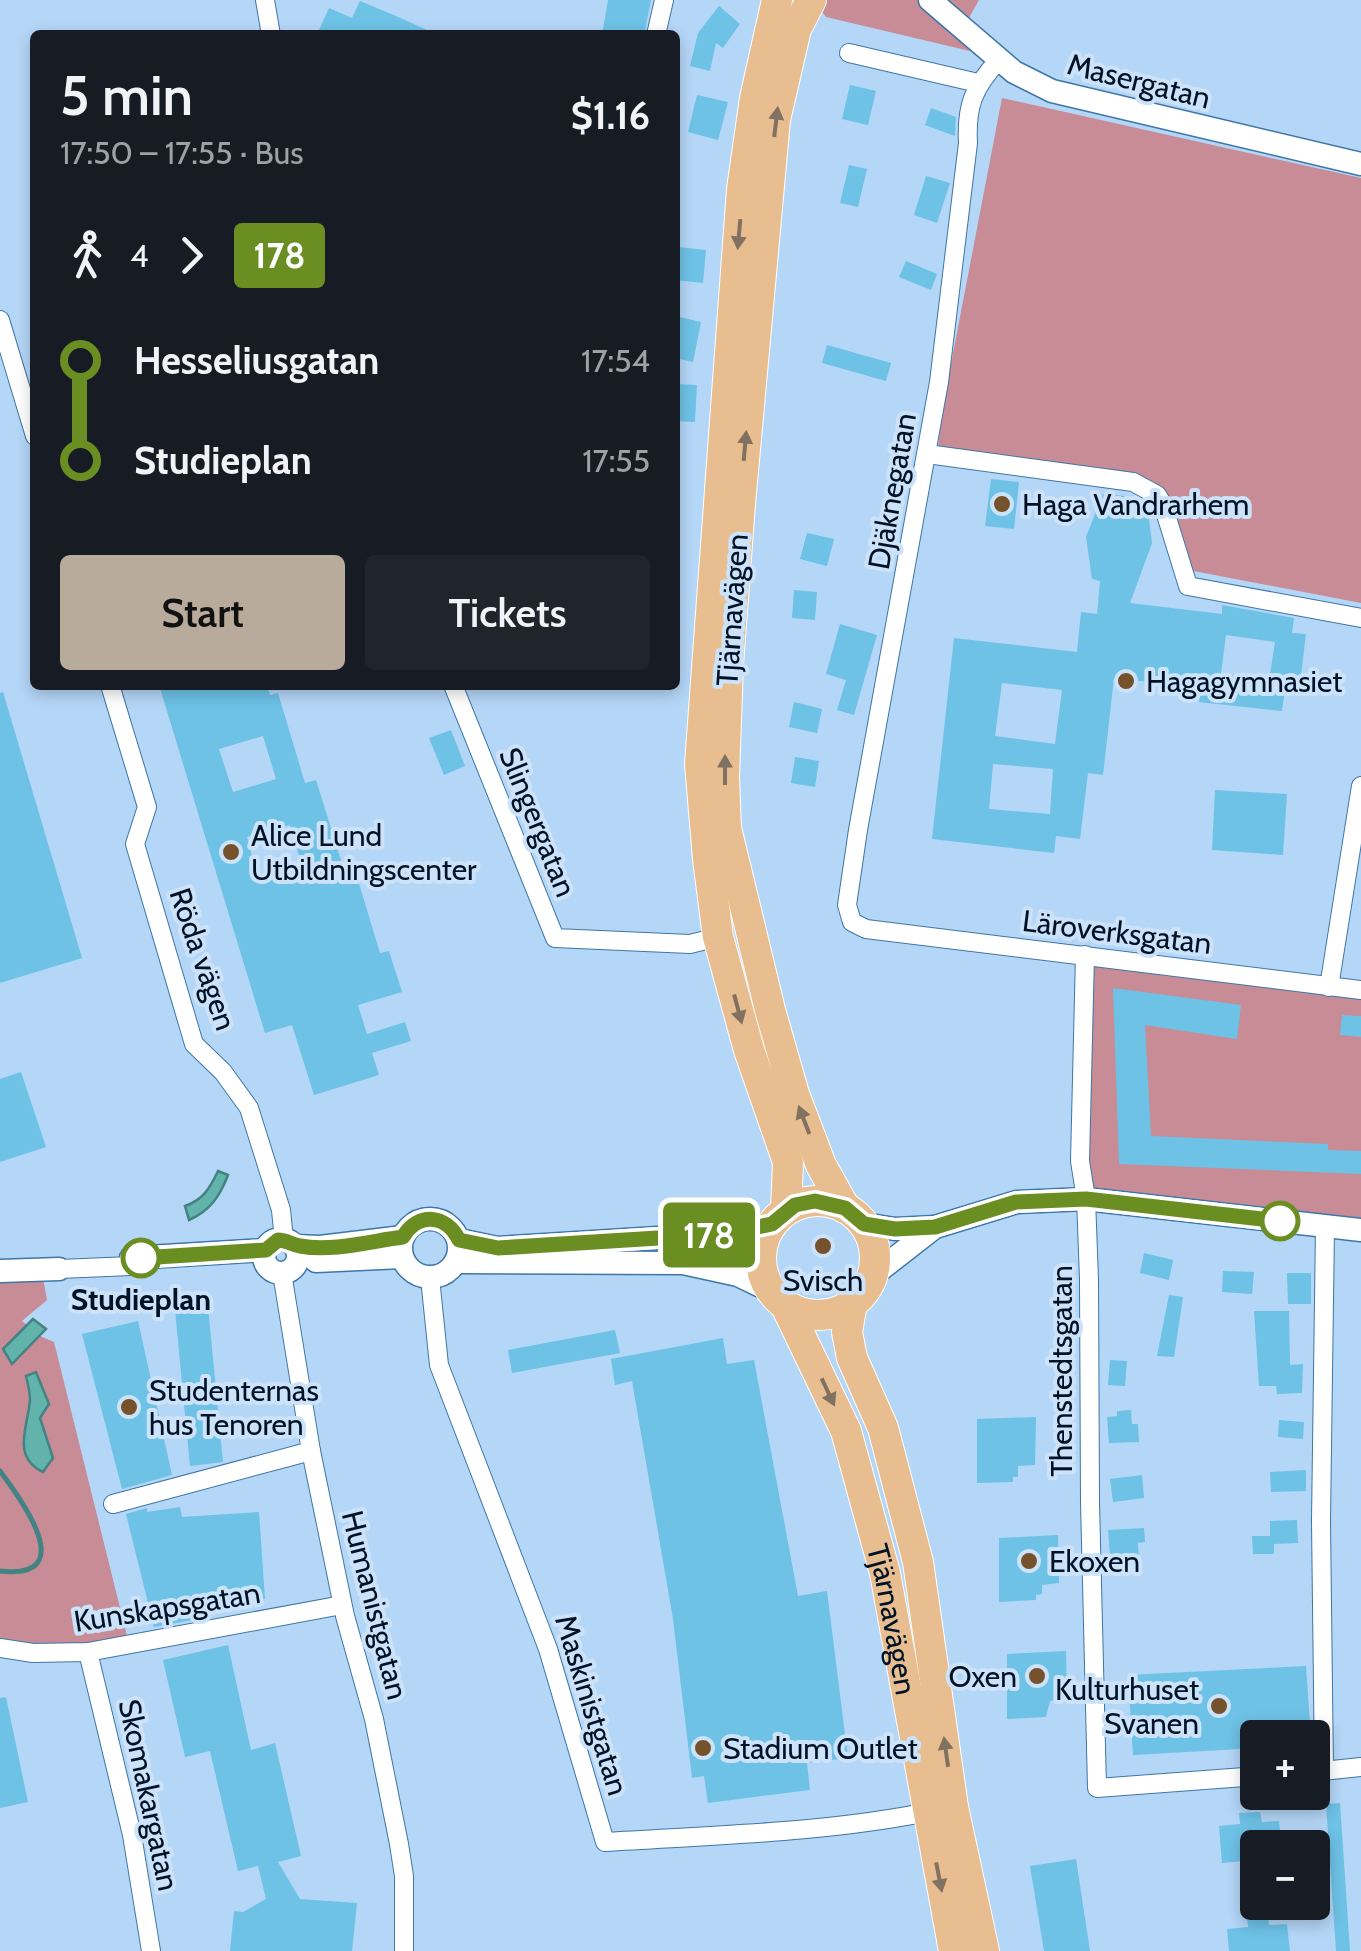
<!DOCTYPE html>
<meta charset="utf-8">
<style>
:root{--surface:#171b24;--page:#20242c;--text:#f1f3f6;--muted:#9ea1a6;--accent:#b9ab9b}
body{margin:0;font-family:Cabin,sans-serif;background:var(--page);color:var(--text);height:100vh;display:flex;flex-direction:column;font-size:38px;white-space:nowrap}
*{box-sizing:border-box;margin:0}
p{font-size:32px;color:var(--muted)}
.icon{flex:none;width:55px;height:55px;fill:none;stroke:currentColor;stroke-width:2;stroke-linecap:round;stroke-linejoin:round}
.map{position:relative;flex:1;overflow:hidden}
.sheet{position:absolute;left:30px;top:30px;width:650px;height:660px;display:flex;flex-direction:column;background:var(--surface);border-radius:10px;box-shadow:0 5px 15px #0003}
.sheet>*{flex:none}
.badge{padding:0 20px;border-radius:8px;font-size:35px;line-height:65px}
.controls{position:absolute;left:1240px;top:1720px;display:grid;gap:20px}
.controls a{display:grid;place-items:center;width:90px;height:90px;border-radius:10px;background:var(--surface);box-shadow:0 5px 15px #0003;font-size:50px}
.map>.badge{position:absolute;translate:-50% -50%;box-shadow:0 0 0 5px #fff}
.legs{display:flex;align-items:center;gap:15px;height:110px;padding:0 30px;font-size:32px}
.legs p{margin-inline-start:auto}
.head{display:flex;align-items:center;justify-content:space-between;height:170px;padding:0 30px}
h1{font-size:55px;font-weight:600;line-height:75px}
.cta{display:flex;gap:20px;margin-top:auto;padding:20px 30px}
.cta a{flex:1;height:115px;border-radius:10px;background:var(--accent);color:#111;font-size:40px;font-weight:600;line-height:115px;text-align:center}
.cta a+a{background:var(--page);color:var(--text)}
ul{padding:0 30px;list-style:none}
li{display:flex;align-items:center;gap:35px;height:100px;font-size:38px}
li i{display:grid;place-items:center;width:15px;height:100%;margin:0 12px;background:currentColor}
li i::after{content:'';width:25px;height:25px;margin:-12px;border:8px solid;border-radius:50%;background:var(--surface)}
li p{margin-inline-start:auto}
li:first-child i{background:linear-gradient(#0000 50%,currentColor 0)}
li:last-child i{background:linear-gradient(currentColor 50%,#0000 0)}
.map>svg:first-child{display:block}
</style>
<div class="map">
<svg width="1361" height="1951" viewBox="0 0 1361 1951">
<rect width="100%" height="100%" fill="#b4d6f7"/>
<!-- green -->
<g fill="#c88c97">
<polygon points="819,0 979,0 965,25 974,52 826,17 816,3"/>
<polygon points="1002,98 1361,178 1361,603 1183,569 1158,496 938,449 941,416"/>
<polygon points="1085,955 1361,990 1361,1230 1086,1199"/>
<polygon points="42,1272 47,1300 22,1321 42,1337 54,1342 129,1644 0,1648 0,1273"/>
</g>
<!-- water -->
<g fill="#61b3ab" stroke="#448383" stroke-width="2.5">
<path d="M218 1171 228 1175C220 1196 210 1211 189 1220L185 1206C203 1200 210 1188 218 1171Z"/>
<polygon points="33,1319 46,1329 12,1364 3,1349"/>
<path d="M36 1372 49 1404 40 1418 53 1458 43 1472C11 1457 28 1426 30 1400 30 1392 28 1384 26 1376Z"/>
</g>
<g fill="none" stroke-linecap="round" stroke-linejoin="round">
<!-- stream -->
<path stroke="#448383" stroke-width="5" d="M0 1471C21 1499 81 1580 0 1571"/>
</g>
<!-- building -->
<g fill="#6dc2e6" fill-rule="evenodd">
<polygon points="608,0 651,0 644,35 602,35"/>
<polygon points="360,1 396,16 438,35 329,35 319,30 329,8 352,18"/>
<polygon points="719,6 740,24 723,48 716,43 710,71 690,66 698,33"/>
<polygon points="850,85 876,91 868,125 842,119"/>
<polygon points="697,95 728,102 718,140 688,132"/>
<polygon points="931,108 956,117 955,136 925,125"/>
<polygon points="849,165 867,169 858,207 840,203"/>
<polygon points="926,176 950,183 937,223 914,215"/>
<polygon points="678,247 706,250 703,283 675,280"/>
<polygon points="906,261 937,274 931,290 899,277"/>
<polygon points="675,316 701,322 693,362 675,358"/>
<polygon points="827,345 891,363 886,381 822,363"/>
<polygon points="675,384 697,385 695,422 675,421"/>
<polygon points="991,479 1019,482 1014,529 985,526"/>
<path d="M1103 494 1135 497 1147 504 1152 543 1130 603 1222 614V605L1294 618 1292 633 1306 634 1299 692 1285 690 1282 711 1199 702 1201 688 1114 678 1103 775 1088 773 1080 839 1056 836 1054 853 932 839 954 638 1077 652 1081 612 1097 614 1100 581 1092 579 1086 537ZM1226 635 1275 642 1269 681 1221 674ZM1002 683 1062 690 1055 744 995 736ZM993 764 1053 769 1050 814 989 809Z"/>
<polygon points="807,533 834,539 827,566 800,559"/>
<polygon points="794,590 817,592 815,620 792,618"/>
<polygon points="840,624 877,635 854,715 837,710 846,680 826,674"/>
<path d="M159 685H267L270 695 278 693 305 783 316 780 344 870 354 867 380 953 389 951 402 992 358 1005 367 1034 405 1022 411 1041 372 1053 379 1075 314 1095 292 1025 265 1033ZM263 736 276 779 233 792 219 749ZM290 825 303 869 259 882 247 837Z"/>
<polygon points="3,692 82,958 0,983 0,693"/>
<polygon points="794,702 822,709 817,733 789,727"/>
<polygon points="451,730 465,766 444,775 429,738"/>
<polygon points="795,757 819,761 815,787 791,783"/>
<polygon points="1215,790 1287,794 1283,855 1212,850"/>
<polygon points="1113,988 1241,1005 1237,1039 1145,1025 1151,1136 1328,1144 1328,1150 1361,1151 1361,1174 1119,1164"/>
<polygon points="1342,1015 1361,1016 1361,1037 1340,1035"/>
<polygon points="21,1072 46,1147 0,1162 0,1079"/>
<polygon points="1144,1253 1173,1260 1169,1280 1140,1273"/>
<polygon points="1223,1271 1254,1272 1252,1294 1222,1292"/>
<polygon points="1287,1273 1311,1273 1311,1304 1288,1304"/>
<polygon points="1169,1295 1183,1297 1174,1357 1157,1356"/>
<polygon points="208,1307 223,1462 190,1466 175,1310"/>
<polygon points="1254,1311 1289,1311 1290,1365 1303,1364 1302,1393 1277,1394 1276,1386 1259,1386"/>
<polygon points="138,1321 172,1475 122,1489 82,1334"/>
<polygon points="615,1330 620,1353 512,1373 508,1350"/>
<polygon points="723,1338 727,1364 754,1360 798,1596 827,1591 848,1758 807,1763 810,1790 708,1803 704,1776 692,1778 673,1619 632,1381 615,1385 611,1359"/>
<polygon points="1110,1360 1127,1361 1125,1386 1108,1385"/>
<polygon points="1131,1410 1132,1424 1138,1424 1139,1442 1109,1443 1107,1417 1117,1416 1117,1411"/>
<polygon points="1036,1417 1035,1465 1018,1466 1018,1477 1013,1477 1013,1482 977,1483 977,1419"/>
<polygon points="1279,1420 1304,1422 1303,1439 1278,1437"/>
<polygon points="1306,1470 1306,1491 1271,1492 1270,1472"/>
<polygon points="1142,1475 1144,1498 1113,1502 1110,1479"/>
<polygon points="180,1507 182,1517 259,1512 265,1599 203,1614 204,1618 154,1627 126,1514 147,1508 147,1512"/>
<polygon points="1297,1520 1298,1543 1274,1544 1274,1554 1253,1554 1252,1536 1270,1536 1270,1521"/>
<polygon points="1144,1528 1145,1542 1138,1543 1139,1567 1117,1568 1117,1556 1110,1556 1108,1530"/>
<polygon points="1058,1535 1059,1583 1042,1585 1042,1594 1036,1595 1036,1600 999,1602 999,1538"/>
<polygon points="228,1645 251,1750 275,1743 301,1856 278,1862 300,1899 357,1903 352,1951 230,1951 234,1911 243,1912 266,1899 258,1866 238,1871 210,1751 185,1757 163,1660"/>
<polygon points="1066,1651 1067,1698 1050,1701 1046,1717 1007,1719 1007,1654"/>
<polygon points="1306,1666 1311,1738 1258,1738 1258,1748 1133,1755 1128,1675"/>
<polygon points="6,1697 28,1802 0,1808 0,1698"/>
<polygon points="1340,1803 1350,1951 1336,1951 1326,1804"/>
<polygon points="1260,1812 1262,1822 1279,1821 1282,1848 1258,1848 1258,1871 1244,1872 1243,1861 1222,1863 1219,1826 1240,1824 1239,1813"/>
<polygon points="1076,1859 1090,1951 1044,1951 1030,1866"/>
<polygon points="1268,1914 1269,1925 1287,1924 1290,1951 1229,1951 1227,1929 1248,1927 1247,1916"/>
</g>
<g fill="none" stroke-linecap="round" stroke-linejoin="round">
<!-- minor casing -->
<g stroke="#3e76a7" stroke-width="20">
<g id="minor">
<polyline points="265,0 271,35"/>
<polyline points="656,35 664,0"/>
<polyline points="849,53 978,83"/>
<path d="M999 60C973 87 966 107 968 143L939 382 858 830 847 905 852 922 866 929 1361 990"/>
<polyline points="0,320 35,436"/>
<polyline points="927,454 1133,482 1157,495 1163,505 1188,586 1361,618"/>
<polyline points="110,685 147,807 135,844 194,1044 223,1072 249,1108 281,1210 284,1240"/>
<polyline points="453,685 555,938 690,944 718,937"/>
<polyline points="1085,955 1080,1161 1086,1199 1089,1279 1090,1502 1097,1788 1258,1776"/>
<polyline points="1329,987 1361,786"/>
<polyline points="59,1269 131,1266"/>
<polyline points="282,1273 311,1451 345,1616 374,1719 399,1844 404,1876 404,1951"/>
<path d="M430 1278 439 1365 548 1649 605 1842C715 1835 826 1833 933 1811"/>
<polyline points="113,1504 311,1451"/>
<polyline points="0,1648 33,1653 88,1652 342,1605"/>
<polyline points="88,1652 132,1835 151,1951"/>
<polyline points="1324,1771 1321,1521 1325,1227"/>
<polyline points="1313,1772 1361,1767"/>
</g>
</g>
<!-- tertiary casing -->
<g stroke="#3e76a7" stroke-width="25">
<g id="tertiary">
<polyline points="930,0 1014,72 1052,91 1361,164"/>
<circle cx="430" cy="1248" r="29"/>
<polyline points="864,1224 895,1229 935,1227"/>
<circle cx="281" cy="1256" r="17"/>
<polyline points="459,1240 497,1248 722,1234 772,1223"/>
<polyline points="295,1246 320,1247 403,1237"/>
<polyline points="131,1258 266,1250"/>
<polyline points="316,1261 402,1257"/>
<polyline points="457,1262 683,1263 738,1275 773,1292"/>
<polyline points="0,1271 59,1269"/>
<polyline points="872,1276 935,1227 1017,1202 1086,1199 1361,1230"/>
</g>
</g>
<!-- trunk casing -->
<g stroke="#fff" stroke-width="32">
<g id="trunk">
<polyline points="777,0 755,98 742,189 700,764 708,859 718,937 749,1050 788,1162 786,1210"/>
<polyline points="811,0 796,29 775,120 740,504 728,665 724,777 726,828 770,1010 794,1094 821,1165 845,1208"/>
<circle cx="818" cy="1258" r="57"/>
<polyline points="852,1303 847,1332 852,1358 883,1428 918,1562 953,1807 984,1951"/>
<path id="s1" d="M785 1304 846 1431 885 1573 954 1951"/>
</g>
</g>
<!-- minor -->
<use href="#minor" stroke="#fff" stroke-width="18"/>
<!-- tertiary -->
<use href="#tertiary" stroke="#fff" stroke-width="22"/>
<!-- trunk -->
<use href="#trunk" stroke="#e8be90" stroke-width="30"/>
</g>
<!-- one-way arrows -->
<defs><path id="oneway-solid" d="M-6-.8H1V-3.2L6.5 0L1 3.2V.8H-6Z" transform="scale(2.5)"/></defs>
<g fill="#807160">
<use href="#oneway-solid" transform="translate(776 122) rotate(-83)"/>
<use href="#oneway-solid" transform="translate(739 234) rotate(95)"/>
<use href="#oneway-solid" transform="translate(745 446) rotate(-85)"/>
<use href="#oneway-solid" transform="translate(725 770) rotate(-90)"/>
<use href="#oneway-solid" transform="translate(738 1009) rotate(75)"/>
<use href="#oneway-solid" transform="translate(804 1120) rotate(-111)"/>
<use href="#oneway-solid" transform="translate(828 1392) rotate(65)"/>
<use href="#oneway-solid" transform="translate(946 1752) rotate(-98)"/>
<use href="#oneway-solid" transform="translate(939 1877) rotate(79)"/>
</g>
<g fill="none" stroke-linecap="round" stroke-linejoin="round">
<!-- line-1 casing -->
<g stroke="#fff" stroke-width="22">
<path id="line-1" d="M141 1258 266 1250 278 1240C287 1240 292 1245 300 1246 333 1252 371 1241 403 1237 418 1212 446 1214 459 1240L498 1248 722 1234 772 1224 795 1205 815 1201 845 1208 864 1224 895 1229 935 1227 1016 1202 1086 1199 1280 1221"/>
</g>
<!-- line-1 -->
<use href="#line-1" stroke="#6b8e23" stroke-width="15"/>
</g>
<!-- markers -->
<g fill="#75522b" stroke="#cbe2f8" stroke-width="4">
<circle cx="1002" cy="504" r="10"/>
<circle cx="1126" cy="681" r="10"/>
<circle cx="231" cy="852" r="10"/>
<circle cx="823" cy="1246" r="10"/>
<circle cx="129" cy="1407" r="10"/>
<circle cx="1029" cy="1561" r="10"/>
<circle cx="1037" cy="1676" r="10"/>
<circle cx="1219" cy="1706" r="10"/>
<circle cx="703" cy="1748" r="10"/>
</g>
<g fill="#fff" stroke="#6b8e23" stroke-width="5">
<circle cx="1280" cy="1221" r="18"/>
<circle cx="141" cy="1258" r="18"/>
</g>
<g text-anchor="middle" dominant-baseline="central" stroke-width="8" stroke-linejoin="round" paint-order="stroke">
<!-- street labels -->
<g font-size="30" fill="#001226" stroke="#cbe2f8">
<text transform="translate(1139 81) rotate(14)">Masergatan</text>
<text transform="translate(892 491) rotate(-80)">Djäknegatan</text>
<text transform="translate(732 610) rotate(-86)">Tjärnavägen</text>
<text transform="translate(538 822) rotate(68)">Slingergatan</text>
<text transform="translate(1117 932) rotate(7)">Läroverksgatan</text>
<text transform="translate(203 959) rotate(71)">Röda vägen</text>
<text transform="translate(1061 1371) rotate(-90)">Thenstedtsgatan</text>
<text transform="translate(375 1605) rotate(76)">Humanistgatan</text>
<text transform="translate(167 1607) rotate(-9)">Kunskapsgatan</text>
<text stroke="none"><textPath href="#s1" startOffset="335">Tjärnavägen</textPath></text>
<text transform="translate(592 1705) rotate(73)">Maskinistgatan</text>
<text transform="translate(149 1795) rotate(78)">Skomakargatan</text>
</g>
<!-- poi labels -->
<g font-size="30" fill="#001226" stroke="#cbe2f8" text-anchor="start">
<text x="1022" y="504">Haga Vandrarhem</text>
<text x="1146" y="681">Hagagymnasiet</text>
<text x="251" y="835">Alice Lund<tspan x="251" dy="34">Utbildningscenter</tspan></text>
<text x="823" y="1280" text-anchor="middle">Svisch</text>
<text x="149" y="1390">Studenternas<tspan x="149" dy="34">hus Tenoren</tspan></text>
<text x="1049" y="1561">Ekoxen</text>
<text x="1017" y="1676" text-anchor="end">Oxen</text>
<text x="1199" y="1689" text-anchor="end">Kulturhuset<tspan x="1199" dy="34">Svanen</tspan></text>
<text x="723" y="1748">Stadium Outlet</text>
</g>
<!-- stop labels -->
<g font-size="30" font-weight="bold" fill="#001226" stroke="#cbe2f8">
<text x="141" y="1299">Studieplan</text>
</g>
</g>
</svg>
<div class="controls">
<a>+</a>
<a>−</a>
</div>
<b class="badge" style="left:709px;top:1235px;background:#6b8e23;color:#fff">178</b>
<section class="sheet">
<div class="head"><div><h1>5 min</h1><p>17:50 – 17:55 · Bus</p></div><b>$1.16</b></div>
<div class="legs"><svg class="icon" aria-label="walk" viewBox="0 0 24 24"><circle cx="13" cy="4" r="2"/><path d="M13 8l-2 6 4 7M11 14l-3 7M7 12l3-4h3l4 4"/></svg>4<svg class="icon" aria-label="forward" viewBox="0 0 24 24"><path d="M9 5l7 7-7 7"/></svg><b class="badge" style="background:#6b8e23;color:#fff">178</b></div>
<ul>
<li><i style="color:#6b8e23"></i><b>Hesseliusgatan</b><p>17:54</p></li>
<li><i style="color:#6b8e23"></i><b>Studieplan</b><p>17:55</p></li>
</ul>
<div class="cta"><a>Start</a><a>Tickets</a></div>
</section>
</div>
